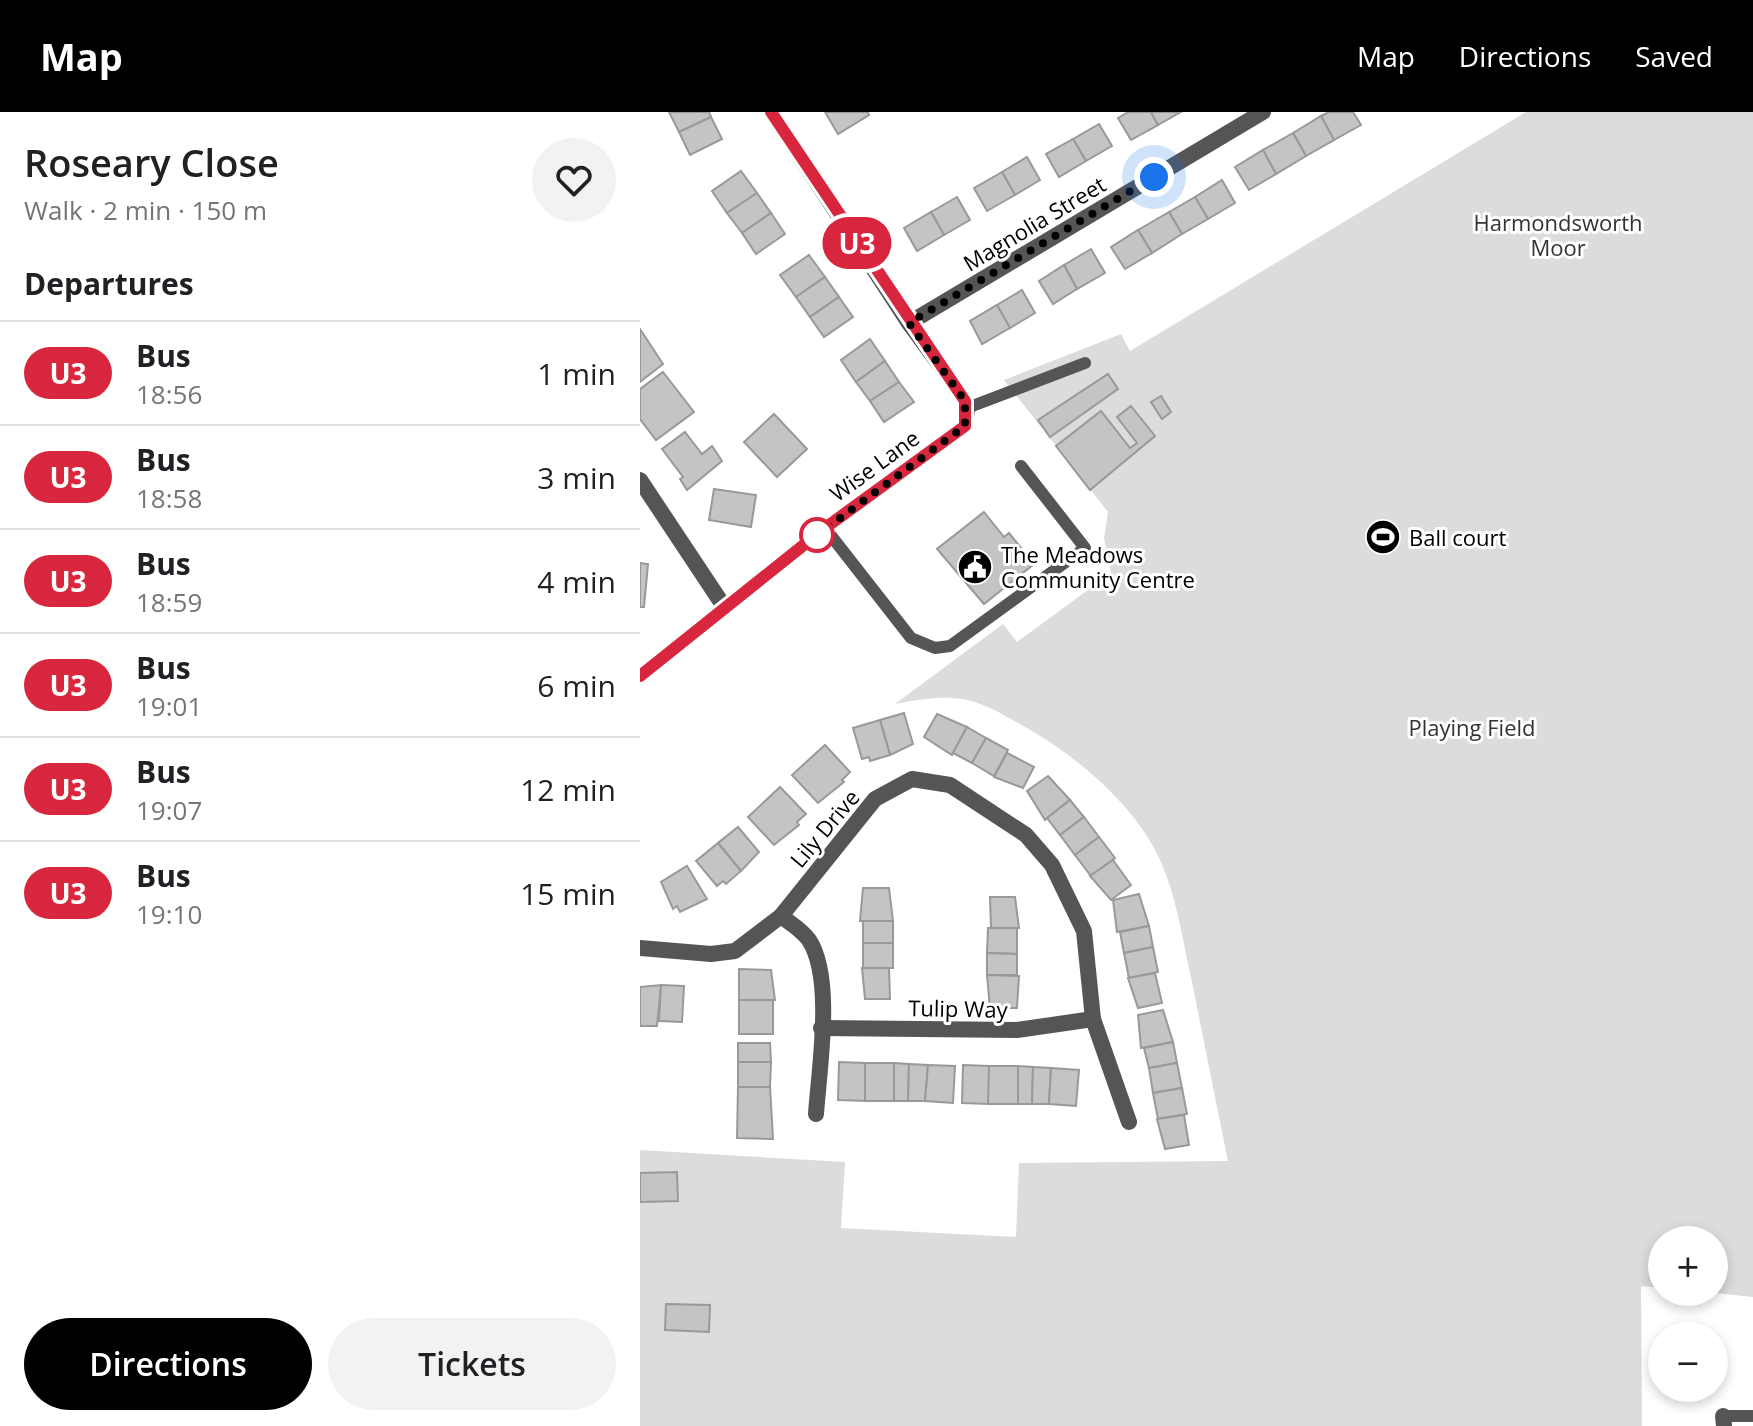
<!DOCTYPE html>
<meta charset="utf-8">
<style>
:root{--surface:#fff;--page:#f2f2f2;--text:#202124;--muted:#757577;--line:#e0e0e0;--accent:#000}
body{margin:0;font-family:"Open Sans",sans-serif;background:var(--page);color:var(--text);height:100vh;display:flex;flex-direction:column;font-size:30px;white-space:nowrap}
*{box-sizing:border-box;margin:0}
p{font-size:26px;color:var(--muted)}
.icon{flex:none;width:44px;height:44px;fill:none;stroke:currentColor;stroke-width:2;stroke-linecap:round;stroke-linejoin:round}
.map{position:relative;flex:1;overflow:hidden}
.sheet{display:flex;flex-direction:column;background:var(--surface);width:640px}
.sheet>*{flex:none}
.badge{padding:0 16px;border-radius:26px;font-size:28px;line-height:52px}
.controls{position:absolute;left:1008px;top:1114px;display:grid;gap:16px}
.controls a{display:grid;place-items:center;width:80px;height:80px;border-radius:50%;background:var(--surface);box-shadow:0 4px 12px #0003;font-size:40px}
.you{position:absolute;width:40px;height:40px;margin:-20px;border:6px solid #fff;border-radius:50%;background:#1a73e8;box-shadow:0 0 0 12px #1a73e833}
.map>.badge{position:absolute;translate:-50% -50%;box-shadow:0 0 0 4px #fff}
h2{padding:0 24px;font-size:30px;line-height:72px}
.round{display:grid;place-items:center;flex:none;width:84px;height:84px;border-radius:42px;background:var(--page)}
.overview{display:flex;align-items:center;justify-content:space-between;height:136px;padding:0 24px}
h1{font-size:38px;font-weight:600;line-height:60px}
.cta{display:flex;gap:16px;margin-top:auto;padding:16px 24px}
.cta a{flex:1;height:92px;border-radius:48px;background:var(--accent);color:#fff;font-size:32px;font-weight:600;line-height:92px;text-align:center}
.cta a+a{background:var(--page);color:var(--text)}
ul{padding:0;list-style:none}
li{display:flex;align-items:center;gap:24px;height:104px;padding:0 24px;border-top:2px solid var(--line)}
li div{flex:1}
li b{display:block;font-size:30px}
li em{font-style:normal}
li .badge{min-width:88px;font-weight:700;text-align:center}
header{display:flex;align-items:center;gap:48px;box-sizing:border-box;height:112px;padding:0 40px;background:var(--accent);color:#fff}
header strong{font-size:38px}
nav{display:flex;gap:44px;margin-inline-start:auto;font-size:28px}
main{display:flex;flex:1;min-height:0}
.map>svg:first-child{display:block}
</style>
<header>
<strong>Map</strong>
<nav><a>Map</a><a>Directions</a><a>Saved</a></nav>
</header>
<main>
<section class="sheet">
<div class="overview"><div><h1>Roseary Close</h1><p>Walk · 2 min · 150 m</p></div><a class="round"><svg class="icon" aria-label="heart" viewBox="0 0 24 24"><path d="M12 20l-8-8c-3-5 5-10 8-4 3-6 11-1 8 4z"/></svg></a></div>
<h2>Departures</h2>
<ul>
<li><span class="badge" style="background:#d7263d;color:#fff">U3</span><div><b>Bus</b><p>18:56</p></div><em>1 min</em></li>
<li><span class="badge" style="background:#d7263d;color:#fff">U3</span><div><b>Bus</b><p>18:58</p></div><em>3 min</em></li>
<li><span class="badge" style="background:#d7263d;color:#fff">U3</span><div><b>Bus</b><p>18:59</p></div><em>4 min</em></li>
<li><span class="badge" style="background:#d7263d;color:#fff">U3</span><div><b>Bus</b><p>19:01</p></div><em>6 min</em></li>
<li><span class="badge" style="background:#d7263d;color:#fff">U3</span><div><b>Bus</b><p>19:07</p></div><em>12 min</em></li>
<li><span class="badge" style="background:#d7263d;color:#fff">U3</span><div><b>Bus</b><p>19:10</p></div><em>15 min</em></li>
</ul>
<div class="cta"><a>Directions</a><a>Tickets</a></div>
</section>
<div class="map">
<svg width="1113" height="1314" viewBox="0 0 1113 1314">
<rect width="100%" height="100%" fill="#fff"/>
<!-- green -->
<path fill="#dcdcdc" d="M886 0H1113V1185L1066 1180H1074V1128H1022V1176L1001 1174 1002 1314H0V1038L205 1050 201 1116 376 1125 379 1051 588 1049C576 990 564 930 552 870 542 826 536 776 514 736 489 690 441 649 397 622 337 587 325 578 255 592L363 512 377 530 471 461 464 426 468 400 364 268 481 222 490 239Z"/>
<!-- building -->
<g fill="#c4c4c4" stroke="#999" stroke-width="2">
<polygon points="29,0 69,0 71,5 39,20"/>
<polygon points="185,0 228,0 229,3 198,22"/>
<polygon points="488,0 511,0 518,13 491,28 478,6"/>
<polygon points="511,0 541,0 518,13"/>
<polygon points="689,0 713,0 721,13 694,28 681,4"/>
<polygon points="681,4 694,28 666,44 653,21"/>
<polygon points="71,5 82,27 50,43 39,20"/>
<polygon points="459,12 472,34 446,49 433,27"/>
<polygon points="653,21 666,44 636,62 623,38"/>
<polygon points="433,27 446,49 419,65 406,42"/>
<polygon points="623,38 636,62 609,78 595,55"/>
<polygon points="387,45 400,68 375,83 362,60"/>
<polygon points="101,59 117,81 87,101 72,79"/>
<polygon points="362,60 375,83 347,99 334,76"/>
<polygon points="582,68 595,91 568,107 555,85"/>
<polygon points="117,81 131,101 102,121 87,101"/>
<polygon points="317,85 330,108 304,123 291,100"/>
<polygon points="555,85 568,107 542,122 529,100"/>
<polygon points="291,100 304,123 277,139 264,116"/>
<polygon points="529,100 542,122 512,141 498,118"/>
<polygon points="131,101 145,122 116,142 102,121"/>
<polygon points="498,118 512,141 485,157 471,135"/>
<polygon points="451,137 465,161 437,177 424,153"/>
<polygon points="169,143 185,165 156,185 140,163"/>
<polygon points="424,153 437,177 413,192 399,169"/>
<polygon points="185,165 199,185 170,205 156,185"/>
<polygon points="382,178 395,201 370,216 357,193"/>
<polygon points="199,185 213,205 184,225 170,205"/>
<polygon points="357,193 370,216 342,232 330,209"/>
<polygon points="0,217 23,252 0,270"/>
<polygon points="230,227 245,249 216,270 201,248"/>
<polygon points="245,249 259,270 230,289 216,270"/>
<polygon points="23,260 54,300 16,328 0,307 0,277"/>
<polygon points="468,262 478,277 410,325 398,308"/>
<polygon points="259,270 274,290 244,310 230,289"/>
<polygon points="521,284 531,300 522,307 511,290"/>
<polygon points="491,294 515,324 450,378 416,334 461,299 490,336 497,331 477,305"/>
<polygon points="134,302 167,337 137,365 104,330"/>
<polygon points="45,320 62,342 72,334 82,349 47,378 40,367 43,365 22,337"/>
<polygon points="74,377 116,383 111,415 69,408"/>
<polygon points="344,400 364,425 369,421 394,452 344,492 297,437"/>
<polygon points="0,451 8,452 4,495 0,495"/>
<polygon points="264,601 273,632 250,643 240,608"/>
<polygon points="297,602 327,615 312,643 284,625"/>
<polygon points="240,608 250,643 230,649 229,645 222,647 213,616"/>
<polygon points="327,615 346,626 332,651 313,641"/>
<polygon points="346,626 368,638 354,664 332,651"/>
<polygon points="185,633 210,660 202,668 204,670 178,691 152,663"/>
<polygon points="367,641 394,655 383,676 354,665"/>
<polygon points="408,664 430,688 405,708 387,679"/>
<polygon points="140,675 166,702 157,710 159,713 134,733 108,705"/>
<polygon points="430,688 444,705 420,723 407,706"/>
<polygon points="444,705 459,725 435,743 420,723"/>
<polygon points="98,715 119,740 101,759 78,731"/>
<polygon points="459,725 475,746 451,764 435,743"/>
<polygon points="78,731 101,759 86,772 83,769 77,774 56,749"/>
<polygon points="473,748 491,773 471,788 450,764"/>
<polygon points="47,754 67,787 40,800 37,794 33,797 21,770"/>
<polygon points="223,776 249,776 253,809 220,809"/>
<polygon points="499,782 509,814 477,820 473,788"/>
<polygon points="350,785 375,785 379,816 351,816"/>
<rect x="223" y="809" width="30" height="22"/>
<polygon points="509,814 513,835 484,841 480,820"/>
<polygon points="348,816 377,816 377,842 347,841"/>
<rect x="223" y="831" width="30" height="25"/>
<polygon points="513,835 518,860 489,866 484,841"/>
<polygon points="347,841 377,842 377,863 347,863"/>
<polygon points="222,856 249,856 250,887 225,887"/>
<polygon points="99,857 131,858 135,888 99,888"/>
<polygon points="515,861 522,891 498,896 488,866"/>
<polygon points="347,863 379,864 377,896 350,896"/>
<polygon points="21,873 17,914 0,914 0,875"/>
<polygon points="21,873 44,874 42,910 19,909"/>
<rect x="99" y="888" width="34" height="34"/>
<polygon points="523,898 533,930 501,936 498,903"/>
<polygon points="533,930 537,951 509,956 504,936"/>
<polygon points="98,931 130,931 131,950 98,950"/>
<polygon points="98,950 131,950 130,975 98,975"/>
<polygon points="199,950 225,951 225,989 198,988"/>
<rect x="225" y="951" width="29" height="38"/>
<polygon points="254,951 269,952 268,989 254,989"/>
<polygon points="537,951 542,976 513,981 509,956"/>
<polygon points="269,952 288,953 285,989 268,989"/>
<polygon points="288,953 315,954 313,991 285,989"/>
<polygon points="323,953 349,954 349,992 322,991"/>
<polygon points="349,954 378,954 378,992 348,992"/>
<polygon points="378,954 393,955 392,992 378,992"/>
<polygon points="393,955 411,956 409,992 392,992"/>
<polygon points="411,956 439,958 436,994 409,992"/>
<polygon points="98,975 130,975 133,1027 97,1026"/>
<polygon points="542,976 547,1002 518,1007 513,981"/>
<polygon points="544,1003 549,1033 525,1037 517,1007"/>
<polygon points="37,1060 38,1089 0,1090 0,1061"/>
<polygon points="26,1192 70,1193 69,1220 25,1218"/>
</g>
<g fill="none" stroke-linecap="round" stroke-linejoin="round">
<!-- service -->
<g stroke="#555" stroke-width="12">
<polyline points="327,296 445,251"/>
<polyline points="185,416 271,526 295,536 310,534 445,436 381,354"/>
<polyline points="1083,1304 1113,1304"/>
</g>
<!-- minor -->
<g stroke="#555" stroke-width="16">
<polyline points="269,211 623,0"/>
<polyline points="0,368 85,496"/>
<polyline points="0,564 185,416 325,314 327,296 321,282 269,211 131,0"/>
<path d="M141 804C150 811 162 818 169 828 194 866 179 957 176 1002"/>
<polyline points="0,836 71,842 95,839 141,804 235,687 272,667 310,673 386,723 412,753 444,819 453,907 489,1010"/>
<polyline points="181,916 377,918 453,907"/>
<polyline points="1083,1304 1084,1314"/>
</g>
</g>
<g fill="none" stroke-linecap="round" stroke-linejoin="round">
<!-- line casing -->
<g stroke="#fff" stroke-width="18">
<polyline id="line" points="0,564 185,416 325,314 325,289 131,0"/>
</g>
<!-- line -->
<use href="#line" stroke="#d7263d" stroke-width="12"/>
<!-- walk -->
<polyline stroke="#000" stroke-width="8" stroke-dasharray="0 14.4" points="177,423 325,314 325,289 269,211 514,65"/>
</g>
<!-- icons -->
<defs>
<g id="stadium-disc" transform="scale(1.8)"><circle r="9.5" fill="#000" stroke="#fff"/><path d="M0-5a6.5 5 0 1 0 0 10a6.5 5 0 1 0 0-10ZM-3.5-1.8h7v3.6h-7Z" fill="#fff"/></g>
<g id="civic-disc" transform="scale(1.8)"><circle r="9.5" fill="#000" stroke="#fff"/><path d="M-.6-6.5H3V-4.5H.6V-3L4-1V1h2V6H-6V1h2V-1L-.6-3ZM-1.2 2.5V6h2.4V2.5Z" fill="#fff"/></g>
</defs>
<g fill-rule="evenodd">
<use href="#stadium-disc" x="743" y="425"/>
<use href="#civic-disc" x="335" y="455"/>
</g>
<!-- markers -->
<circle fill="#fff" stroke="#d7263d" stroke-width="4" cx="177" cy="423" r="16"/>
<g text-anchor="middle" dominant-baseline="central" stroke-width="6" stroke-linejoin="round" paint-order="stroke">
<!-- park labels -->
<g font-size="22" fill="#333" stroke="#fff">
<text x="918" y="110">Harmondsworth<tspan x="918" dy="25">Moor</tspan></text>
<text x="832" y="615">Playing Field</text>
</g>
<!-- street labels -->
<g font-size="22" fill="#000" stroke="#fff">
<text transform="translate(394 111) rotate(-31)">Magnolia Street</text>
<text transform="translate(234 353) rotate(-36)">Wise Lane</text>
<text transform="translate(184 716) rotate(-50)">Lily Drive</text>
<text transform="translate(318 896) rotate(1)">Tulip Way</text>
</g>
<!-- poi labels -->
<g font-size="22" fill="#000" stroke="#fff" text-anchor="start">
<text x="769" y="425">Ball court</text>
<text x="361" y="442">The Meadows<tspan x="361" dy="25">Community Centre</tspan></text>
</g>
</g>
</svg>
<div class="controls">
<a>+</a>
<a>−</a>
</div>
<div class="you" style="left:514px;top:65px"></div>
<b class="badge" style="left:217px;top:131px;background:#d7263d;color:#fff">U3</b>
</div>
</main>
